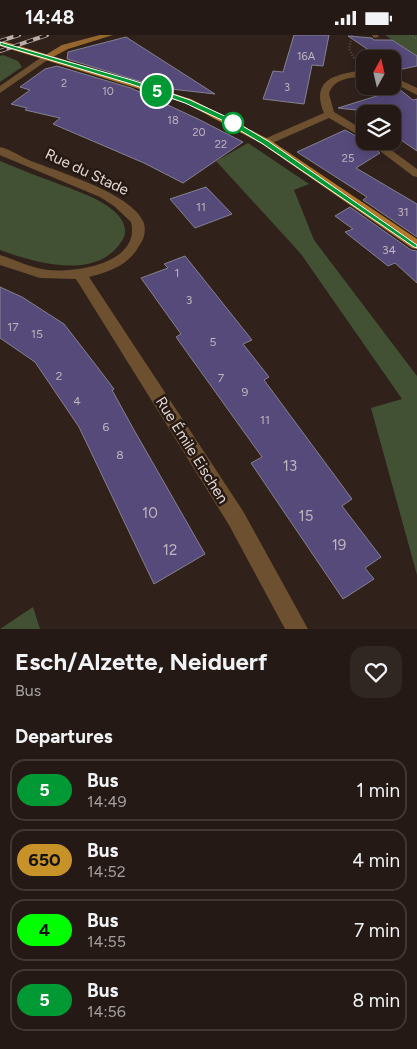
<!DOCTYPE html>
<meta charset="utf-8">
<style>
:root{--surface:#241914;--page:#302622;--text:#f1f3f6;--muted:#a3a0a0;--line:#413834}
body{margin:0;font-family:Figtree,sans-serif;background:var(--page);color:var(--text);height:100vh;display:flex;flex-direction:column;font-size:19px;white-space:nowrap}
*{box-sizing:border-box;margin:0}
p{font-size:16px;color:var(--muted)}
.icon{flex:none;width:28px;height:28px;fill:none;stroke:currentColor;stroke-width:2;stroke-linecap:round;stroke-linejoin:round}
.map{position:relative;height:594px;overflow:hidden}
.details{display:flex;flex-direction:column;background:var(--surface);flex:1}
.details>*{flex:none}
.badge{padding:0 10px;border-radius:16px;font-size:18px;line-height:32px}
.needle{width:32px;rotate:8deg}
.tools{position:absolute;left:356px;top:15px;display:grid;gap:10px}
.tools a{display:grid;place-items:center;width:45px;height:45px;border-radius:10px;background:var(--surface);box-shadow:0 2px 12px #0003,0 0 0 1px var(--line);font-size:25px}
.map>.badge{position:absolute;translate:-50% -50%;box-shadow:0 0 0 2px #fff}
h2{padding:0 15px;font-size:19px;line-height:45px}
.round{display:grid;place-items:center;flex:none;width:52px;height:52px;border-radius:15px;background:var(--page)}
.summary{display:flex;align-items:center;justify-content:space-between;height:85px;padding:0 15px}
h1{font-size:24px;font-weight:700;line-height:38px}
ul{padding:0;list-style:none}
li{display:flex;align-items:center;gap:15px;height:62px;margin:0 10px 8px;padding:0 5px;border:2px solid var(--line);border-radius:15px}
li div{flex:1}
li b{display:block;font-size:19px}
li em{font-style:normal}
li .badge{min-width:55px;font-weight:700;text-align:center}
.status{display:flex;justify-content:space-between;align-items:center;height:35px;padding:0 25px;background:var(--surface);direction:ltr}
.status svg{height:14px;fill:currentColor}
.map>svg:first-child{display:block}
</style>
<div class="status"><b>14:48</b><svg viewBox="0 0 49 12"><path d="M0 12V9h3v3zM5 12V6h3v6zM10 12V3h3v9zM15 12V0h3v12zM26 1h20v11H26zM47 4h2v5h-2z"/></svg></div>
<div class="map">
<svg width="417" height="594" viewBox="0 0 417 594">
<rect width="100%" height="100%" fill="#30211b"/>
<!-- green -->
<g fill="#425133">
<polygon points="385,0 417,0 417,21"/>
<polygon points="3,20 18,26 22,32 0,47 0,21"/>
<polygon points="248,108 309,149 294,155 314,205 417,341 417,540 371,373 402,364 301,219 216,126"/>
<path d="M0 126C21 135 43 143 64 151 82 158 101 164 115 177 123 184 128 195 123 204 98 247 36 228 0 215Z"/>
<polygon points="33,572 40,594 0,594"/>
</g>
<!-- building -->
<g fill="#564a7a" stroke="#848191">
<polygon points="294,0 329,0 323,31 312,30 304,69 263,64 273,36 283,37"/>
<polygon points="348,1 372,3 374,5 392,5 417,21 417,31 398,35 392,31 392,24 382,24"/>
<polygon points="126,2 215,59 162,53 67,24 68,17"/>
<polygon points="57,31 131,53 198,84 243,107 183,148 144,128 53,89 60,83 25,75 27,73 11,69 30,55 20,52 45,34"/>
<polygon points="399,54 413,65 417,64 417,116 401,105 390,112 382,106 392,106 392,79 338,73"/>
<polygon points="345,95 365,106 380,118 356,133 417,169 417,202 363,165 367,162 297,117"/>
<polygon points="206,152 232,179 195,193 170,164"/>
<polygon points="350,172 411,215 417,216 417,248 395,228 388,231 345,197 353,194 335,181"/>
<polygon points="185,221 252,305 243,309 269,342 264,345 352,464 342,471 381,522 365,533 374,544 343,564 251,428 262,422 176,302 181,299 141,243 168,233 164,229"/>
<polygon points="0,252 22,262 64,289 95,329 114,354 112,355 134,395 205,519 154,549 79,392 35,327 0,303"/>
</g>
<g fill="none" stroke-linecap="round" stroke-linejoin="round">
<!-- path -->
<g stroke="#827570" stroke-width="2" stroke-dasharray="0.5 2.5" stroke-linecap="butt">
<polyline points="352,0 349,14 354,23"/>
<polyline points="410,0 417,4"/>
</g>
<!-- lane -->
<polygon fill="#6d502f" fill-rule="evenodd" points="372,0 378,0 379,2 374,3"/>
<!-- street -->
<g fill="#6d502f" fill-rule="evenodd">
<polygon points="46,19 49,20 49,24 0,58 0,51"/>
<path d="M365 35V41C351 43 333 43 329 59L334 77 365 96V104L329 83 270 109H262L261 107 262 105 324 78C310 43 337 39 365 35Z"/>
<polygon points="392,41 417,53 417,60 392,47"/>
<polygon points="367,106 379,106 417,134 417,142 413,141"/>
<path d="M0 112C10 114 21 122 31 126 59 137 130 158 143 186 147 195 144 204 139 211 129 230 109 237 89 242L243 476 308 594H285L229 490 76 244 40 243 0 230V220C16 225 31 233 48 235 76 238 141 228 131 187L114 171 100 162 2 121 0 120Z"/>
</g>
<!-- secondary -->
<polygon fill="#95662e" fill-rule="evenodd" points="100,0 113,0 68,14 49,24 42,22 62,10"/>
<!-- primary -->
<polygon fill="#b4782b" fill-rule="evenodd" points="0,5 191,64 270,105 417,204 417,214 412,213 262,109 185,68 0,11"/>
<!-- rail casing -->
<g stroke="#bbafab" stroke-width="4">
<g id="rail">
<polyline points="0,6 19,0"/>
<polyline points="0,16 47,0"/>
</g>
</g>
<!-- rail -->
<use href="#rail" stroke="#261812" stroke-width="2.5" stroke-dasharray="7" stroke-linecap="butt"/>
</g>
<!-- line -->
<polygon fill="#093" stroke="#fff" points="0,7 135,46 190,65 229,83 268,106 417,210 417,213 414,212 263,109 224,86 185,68 131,49 0,10"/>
<!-- markers -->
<circle fill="#fff" stroke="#093" stroke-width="2.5" cx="233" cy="88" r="10"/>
<g text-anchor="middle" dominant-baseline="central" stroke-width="5" stroke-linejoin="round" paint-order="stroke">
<!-- far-number labels -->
<g font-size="11" fill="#c0b4be">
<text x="306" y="21">16A</text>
<text x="64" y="48">2</text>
<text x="287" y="52">3</text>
<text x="108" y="56">10</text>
<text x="173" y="85">18</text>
<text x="199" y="97">20</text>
<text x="221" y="109">22</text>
<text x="348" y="123">25</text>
</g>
<!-- number labels -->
<g font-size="12" fill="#c0b4be">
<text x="201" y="172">11</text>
<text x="403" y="177">31</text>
<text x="389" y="215">34</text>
<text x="177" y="238">1</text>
<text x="189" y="265">3</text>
<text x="13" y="292">17</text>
<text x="37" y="299">15</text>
<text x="213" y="307">5</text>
<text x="59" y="341">2</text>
<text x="221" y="343">7</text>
<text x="245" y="357">9</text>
<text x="77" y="366">4</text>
<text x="265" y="385">11</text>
<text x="106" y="392">6</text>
<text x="120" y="420">8</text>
</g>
<!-- street labels -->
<g font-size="15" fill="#e3d8d4" stroke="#261812">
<text transform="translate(87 137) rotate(25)">Rue du Stade</text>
<text transform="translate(192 415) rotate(58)">Rue Émile Eischen</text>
</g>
<!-- near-number labels -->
<g font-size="15" fill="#c0b4be">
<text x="290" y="431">13</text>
<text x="150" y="478">10</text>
<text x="306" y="481">15</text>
<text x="339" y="510">19</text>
<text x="170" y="515">12</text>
</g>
</g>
</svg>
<div class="tools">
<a><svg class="needle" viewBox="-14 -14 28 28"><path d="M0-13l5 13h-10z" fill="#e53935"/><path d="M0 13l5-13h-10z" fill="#a3a0a0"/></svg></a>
<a><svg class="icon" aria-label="layers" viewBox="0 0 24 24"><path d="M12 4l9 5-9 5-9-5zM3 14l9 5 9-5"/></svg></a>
</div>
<b class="badge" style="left:157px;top:56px;background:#093;color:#fff">5</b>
</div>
<section class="details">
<div class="summary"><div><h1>Esch/Alzette, Neiduerf</h1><p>Bus</p></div><a class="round"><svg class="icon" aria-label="heart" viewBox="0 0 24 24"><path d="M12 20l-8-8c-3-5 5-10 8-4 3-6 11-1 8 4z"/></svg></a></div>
<h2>Departures</h2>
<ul>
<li><span class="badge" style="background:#093;color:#fff">5</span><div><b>Bus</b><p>14:49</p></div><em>1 min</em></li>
<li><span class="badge" style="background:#c79227;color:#111">650</span><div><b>Bus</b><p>14:52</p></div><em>4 min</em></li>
<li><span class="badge" style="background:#0f0;color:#111">4</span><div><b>Bus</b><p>14:55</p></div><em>7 min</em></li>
<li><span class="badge" style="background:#093;color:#fff">5</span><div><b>Bus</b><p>14:56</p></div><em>8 min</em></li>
</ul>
</section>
